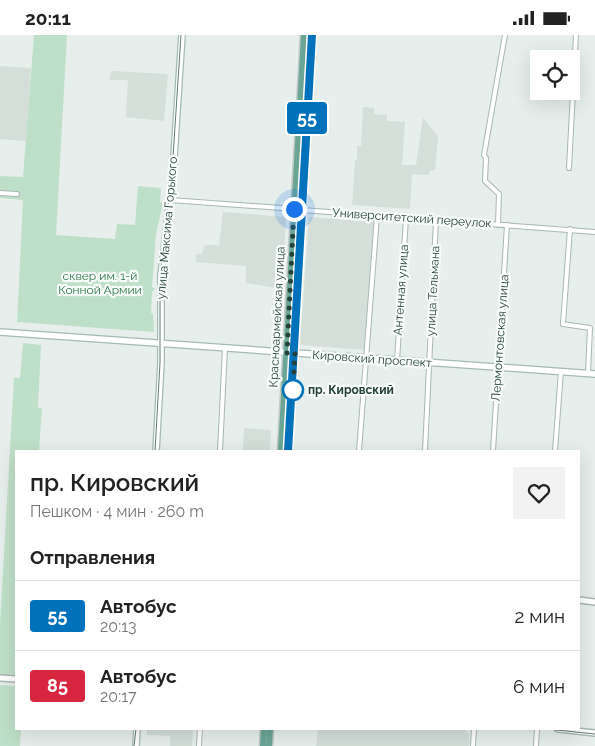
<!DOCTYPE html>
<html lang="ru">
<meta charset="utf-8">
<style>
:root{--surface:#fff;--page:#f2f2f2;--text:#222;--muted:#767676;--line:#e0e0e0}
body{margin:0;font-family:Raleway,sans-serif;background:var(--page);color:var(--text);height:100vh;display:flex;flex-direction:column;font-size:19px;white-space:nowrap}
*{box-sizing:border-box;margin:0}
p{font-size:16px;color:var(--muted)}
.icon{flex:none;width:28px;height:28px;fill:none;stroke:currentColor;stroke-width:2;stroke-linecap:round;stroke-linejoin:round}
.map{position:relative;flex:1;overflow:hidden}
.sheet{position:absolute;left:15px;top:415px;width:565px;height:280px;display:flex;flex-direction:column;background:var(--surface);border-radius:0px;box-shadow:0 5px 20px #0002}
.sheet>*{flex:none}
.badge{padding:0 10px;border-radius:4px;font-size:18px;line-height:32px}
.controls{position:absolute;left:530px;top:15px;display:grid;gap:10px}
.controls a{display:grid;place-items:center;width:50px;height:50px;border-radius:0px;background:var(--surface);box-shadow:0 5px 20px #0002;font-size:25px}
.you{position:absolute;width:25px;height:25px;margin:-12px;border:4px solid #fff;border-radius:50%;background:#1a73e8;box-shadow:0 0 0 8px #1a73e833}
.map>.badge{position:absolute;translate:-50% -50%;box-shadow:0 0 0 2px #fff}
h2{padding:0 15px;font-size:19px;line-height:45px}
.round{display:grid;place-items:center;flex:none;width:52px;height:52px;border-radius:0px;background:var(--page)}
.head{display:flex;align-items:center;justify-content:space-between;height:85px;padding:0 15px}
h1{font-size:24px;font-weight:600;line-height:38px}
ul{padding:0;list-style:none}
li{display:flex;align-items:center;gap:15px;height:70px;padding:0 15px;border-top:1px solid var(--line)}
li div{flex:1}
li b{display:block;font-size:19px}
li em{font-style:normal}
li .badge{min-width:55px;font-weight:700;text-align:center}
.status{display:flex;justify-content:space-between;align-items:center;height:35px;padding:0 25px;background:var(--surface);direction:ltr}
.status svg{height:14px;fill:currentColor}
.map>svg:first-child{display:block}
</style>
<div class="status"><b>20:11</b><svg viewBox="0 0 49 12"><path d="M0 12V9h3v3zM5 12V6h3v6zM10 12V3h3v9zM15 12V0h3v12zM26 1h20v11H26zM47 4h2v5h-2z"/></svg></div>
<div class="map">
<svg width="595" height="711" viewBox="0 0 595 711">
<rect width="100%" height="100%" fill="#e6efeb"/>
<!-- built -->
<g fill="#d4dfda">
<polygon points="0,31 31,33 26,106 0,104"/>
<polygon points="112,36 168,39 164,86 126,82 128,45 109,45"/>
<polygon points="363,72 374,73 374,79 387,80 387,86 405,87 402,130 416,130 423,83 438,101 435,135 431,135 428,140 412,139 410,174 352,170 355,125 357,125 357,111 361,111"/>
<polygon points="223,177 286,182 282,254 246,248 246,231 196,227 196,220 202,218 205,210 219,210"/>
<polygon points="309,182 375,187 366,315 300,310"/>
<polygon points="244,393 271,395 270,416 243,416"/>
<polygon points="147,694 193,694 192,711 170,711 170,701 147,700"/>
<polygon points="318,694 467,694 466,698 469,698 469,711 316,711"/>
</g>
<!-- green -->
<g fill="#bfe0c8">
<polygon points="34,0 67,0 56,200 115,204 117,189 135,190 138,151 161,153 160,167 163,168 156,199 152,252 155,254 152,257 151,278 153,279 154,297 17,287 23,165 0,163 0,141 23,142"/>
<polygon points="23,308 41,310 38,373 42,373 39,416 16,416 16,640 0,639 0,589 14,343 20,343"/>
<polygon points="0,650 16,651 16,694 21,694 20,711 0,711"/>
</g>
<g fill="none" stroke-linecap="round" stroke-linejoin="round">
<!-- minor casing -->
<g stroke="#a8b8b2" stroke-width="6">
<g id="minor">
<polyline points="569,133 576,0"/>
<polyline points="0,158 17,159"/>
<polyline points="170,165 295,174"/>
<polyline points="302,175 595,197"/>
<polyline points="498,189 499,159 485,146 486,123 484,120 505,0"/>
<polyline points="570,194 563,289 590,293 588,338"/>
<polyline points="397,326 406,183"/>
<polyline points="220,416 225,313"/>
<polyline points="359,416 377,181"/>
<polyline points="425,416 436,185"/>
<polyline points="493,416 507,190"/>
<polyline points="555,416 561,336"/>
<polyline points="199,711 200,694"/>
<polyline points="473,711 474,694"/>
<polyline points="536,711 537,694"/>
</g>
</g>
<!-- tertiary casing -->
<g stroke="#a8b8b2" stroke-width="8">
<g id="tertiary">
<polyline points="579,565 595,567"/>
<polyline points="0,643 16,644"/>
<polyline points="558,694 595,698"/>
</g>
</g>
<!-- secondary casing -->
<g stroke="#a4bbb3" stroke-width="8">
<g id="secondary">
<polyline points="0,297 595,339"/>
<polyline points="156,416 161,328 161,241 173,137 182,0"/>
<polyline points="136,711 137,694"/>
</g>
</g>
<!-- primary casing -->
<g stroke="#c2cac8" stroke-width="9">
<g id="primary">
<polyline points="281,416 304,0"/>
<polyline points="288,416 312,0"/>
<polyline points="263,711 264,694"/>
<polyline points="269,711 270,694"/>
</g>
</g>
<!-- minor -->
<use href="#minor" stroke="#fff" stroke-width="4"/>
<!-- tertiary -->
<use href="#tertiary" stroke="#fff" stroke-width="5"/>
<!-- secondary -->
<use href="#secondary" stroke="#fff" stroke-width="5.5"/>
<!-- primary -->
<use href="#primary" stroke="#6aa596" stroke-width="6"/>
<!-- tram -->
<g stroke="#5f7d75" stroke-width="1">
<polyline points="155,416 160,328 160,241 172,137 181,0"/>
<polyline points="547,694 595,699"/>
<polyline points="134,711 136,694"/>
</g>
</g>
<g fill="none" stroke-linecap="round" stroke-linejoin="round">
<!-- line casing -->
<g stroke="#fff" stroke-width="11">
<polyline id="line" points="288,416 312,0"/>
</g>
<!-- line -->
<use href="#line" stroke="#0072bc" stroke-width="8"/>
<!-- walk -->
<polyline stroke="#24423a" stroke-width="5" stroke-dasharray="0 9" points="293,355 295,318 287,318 294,174"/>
</g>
<!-- markers -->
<circle fill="#fff" stroke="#0072bc" stroke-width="2.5" cx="293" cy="355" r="10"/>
<g text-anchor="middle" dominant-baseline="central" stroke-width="4.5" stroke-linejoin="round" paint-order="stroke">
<!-- street labels -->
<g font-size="12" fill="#24423a" stroke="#f7fbf9">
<text transform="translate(412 183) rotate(4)">Университетский переулок</text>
<text transform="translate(167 193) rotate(-85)">улица Максима Горького</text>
<text transform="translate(401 255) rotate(-86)">Антенная улица</text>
<text transform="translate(433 256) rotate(-87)">улица Тельмана</text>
<text transform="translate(277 282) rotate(-87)">Красноармейская улица</text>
<text transform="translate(500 303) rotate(-86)">Лермонтовская улица</text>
<text transform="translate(372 324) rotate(4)">Кировский проспект</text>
</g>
<!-- park labels -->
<g font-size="12" fill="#2d7a4b" stroke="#f7fbf9">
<text x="100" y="241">сквер им. 1-й<tspan x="100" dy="14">Конной Армии</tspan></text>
</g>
<!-- stop labels -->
<g font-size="12" font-weight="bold" fill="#24423a" stroke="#f7fbf9" text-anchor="start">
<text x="308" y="355">пр. Кировский</text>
</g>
</g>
</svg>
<div class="controls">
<a><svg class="icon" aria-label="locate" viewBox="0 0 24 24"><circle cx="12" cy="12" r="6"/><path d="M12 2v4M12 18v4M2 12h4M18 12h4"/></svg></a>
</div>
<div class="you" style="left:294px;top:174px"></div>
<b class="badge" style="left:307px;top:83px;background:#0072bc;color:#fff">55</b>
<section class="sheet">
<div class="head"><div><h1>пр. Кировский</h1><p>Пешком · 4 мин · 260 m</p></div><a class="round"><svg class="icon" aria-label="heart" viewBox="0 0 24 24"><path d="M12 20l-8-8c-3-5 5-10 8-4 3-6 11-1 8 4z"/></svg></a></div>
<h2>Отправления</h2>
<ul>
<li><span class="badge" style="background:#0072bc;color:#fff">55</span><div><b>Автобус</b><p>20:13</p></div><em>2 мин</em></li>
<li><span class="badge" style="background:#d7263d;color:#fff">85</span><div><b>Автобус</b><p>20:17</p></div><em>6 мин</em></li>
</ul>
</section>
</div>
